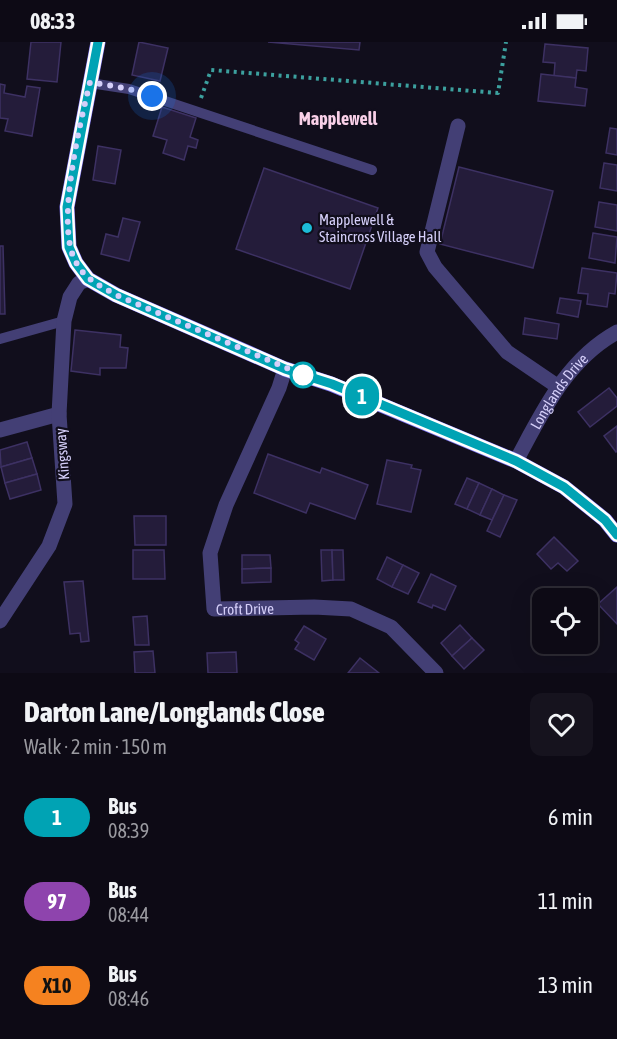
<!DOCTYPE html>
<meta charset="utf-8">
<style>
:root{--surface:#0d0a15;--page:#16131e;--text:#f1f3f6;--muted:#9a9aa0;--line:#2d2b34}
body{margin:0;font-family:"Asap Condensed",sans-serif;background:var(--page);color:var(--text);height:100vh;display:flex;flex-direction:column;font-size:22px;white-space:nowrap}
*{box-sizing:border-box;margin:0}
p{font-size:20px;color:var(--muted)}
.icon{flex:none;width:33px;height:33px;fill:none;stroke:currentColor;stroke-width:2;stroke-linecap:round;stroke-linejoin:round}
.map{position:relative;height:631px;overflow:hidden}
.panel{display:flex;flex-direction:column;background:var(--surface);flex:1}
.panel>*{flex:none}
.badge{padding:0 12px;border-radius:20px;font-size:21px;line-height:39px}
.fabs{position:absolute;left:532px;top:546px;display:grid;gap:12px}
.fabs a{display:grid;place-items:center;width:66px;height:66px;border-radius:12px;background:var(--surface);box-shadow:0 6px 24px #0002,0 0 0 2px var(--line);font-size:30px}
.you{position:absolute;width:30px;height:30px;margin:-15px;border:4px solid #fff;border-radius:50%;background:#1a73e8;box-shadow:0 0 0 9px #1a73e833}
.map>.badge{position:absolute;translate:-50% -50%;box-shadow:0 0 0 3px #fff}
.round{display:grid;place-items:center;flex:none;width:63px;height:63px;border-radius:12px;background:var(--page)}
.summary{display:flex;align-items:center;justify-content:space-between;height:102px;padding:0 24px}
h1{font-size:28px;font-weight:800;line-height:45px}
ul{padding:0;list-style:none}
li{display:flex;align-items:center;gap:18px;height:84px;padding:0 24px}
li div{flex:1}
li b{display:block;font-size:22px}
li em{font-style:normal}
li .badge{min-width:66px;font-weight:700;text-align:center}
.status{display:flex;justify-content:space-between;align-items:center;height:42px;padding:0 30px;background:var(--surface);direction:ltr}
.status svg{height:16px;fill:currentColor}
.map>svg:first-child{display:block}
</style>
<div class="status"><b>08:33</b><svg viewBox="0 0 49 12"><path d="M0 12V9h3v3zM5 12V6h3v6zM10 12V3h3v9zM15 12V0h3v12zM26 1h20v11H26zM47 4h2v5h-2z"/></svg></div>
<div class="map">
<svg width="617" height="631" viewBox="0 0 617 631">
<rect width="100%" height="100%" fill="#110e1c"/>
<!-- building -->
<g fill="#241c3a" stroke="#3d3163" stroke-width="1.5">
<polygon points="31,0 61,0 57,40 27,37"/>
<polygon points="139,0 168,6 160,39 132,33"/>
<polygon points="268,0 360,0 359,8"/>
<polygon points="545,2 588,6 586,29 577,28 576,36 554,34 555,21 543,20"/>
<polygon points="541,32 576,36 575,45 587,47 585,64 538,59"/>
<polygon points="0,42 5,43 4,51 25,55 27,44 40,46 32,94 5,89 8,77 0,76"/>
<polygon points="162,65 196,76 190,95 198,98 196,106 188,104 184,118 163,111 167,98 153,94"/>
<polygon points="610,86 617,87 617,113 606,111"/>
<polygon points="98,104 121,108 115,142 93,138"/>
<polygon points="604,121 617,123 617,149 600,146"/>
<polygon points="459,125 553,149 533,226 440,202"/>
<polygon points="264,126 378,166 350,247 236,207"/>
<polygon points="599,160 617,163 617,189 595,185"/>
<polygon points="123,176 140,180 129,219 101,212 106,192 118,195"/>
<polygon points="593,191 617,195 615,221 589,216"/>
<polygon points="0,204 3,204 5,272 0,272"/>
<polygon points="582,226 617,231 615,252 609,251 607,265 587,262 588,252 578,251"/>
<polygon points="560,256 581,259 578,275 557,271"/>
<polygon points="525,276 559,282 557,297 523,292"/>
<polygon points="75,288 121,293 120,305 128,306 126,326 100,326 100,333 71,329"/>
<polygon points="609,346 617,356 617,364 590,385 578,370"/>
<polygon points="617,384 617,409 616,410 604,394"/>
<polygon points="27,400 32,416 1,425 0,408"/>
<polygon points="268,412 320,431 322,426 368,443 355,477 310,461 306,471 254,451"/>
<polygon points="32,416 37,432 5,441 1,425"/>
<polygon points="387,418 412,423 411,426 421,428 411,470 377,462"/>
<polygon points="37,432 41,448 10,457 5,441"/>
<polygon points="467,436 479,441 467,467 455,462"/>
<polygon points="479,441 492,447 480,473 467,467"/>
<polygon points="492,447 504,453 492,478 480,473"/>
<polygon points="504,453 517,458 500,495 487,489"/>
<polygon points="134,474 166,474 166,503 135,503"/>
<polygon points="554,495 578,519 567,529 558,521 551,527 537,512"/>
<polygon points="133,508 164,508 165,537 133,537"/>
<polygon points="321,508 332,508 333,538 322,539"/>
<polygon points="332,508 343,508 344,538 333,538"/>
<polygon points="242,513 270,513 271,526 242,527"/>
<polygon points="387,515 403,523 392,545 377,537"/>
<polygon points="403,523 419,531 408,552 392,545"/>
<polygon points="271,526 271,540 242,541 242,527"/>
<polygon points="431,532 456,544 445,568 433,563 432,566 418,560"/>
<polygon points="83,539 89,599 81,600 80,591 70,592 64,540"/>
<polygon points="617,545 617,582 598,562"/>
<polygon points="147,574 149,603 135,603 133,575"/>
<polygon points="460,583 472,596 452,614 441,601"/>
<polygon points="304,584 326,597 314,618 295,607 299,601 295,598"/>
<polygon points="472,596 484,608 464,627 452,614"/>
<polygon points="153,609 155,631 135,631 134,610"/>
<polygon points="236,610 237,631 208,631 207,611"/>
<polygon points="360,616 379,631 348,631"/>
</g>
<g fill="none" stroke-linecap="round" stroke-linejoin="round">
<!-- path -->
<polyline stroke="#3ca09e" stroke-width="4" stroke-dasharray="3 4.5" stroke-linecap="butt" points="201,56 211,28 498,51 506,0"/>
<!-- lane -->
<g stroke="#433f75" stroke-width="10">
<polyline points="90,41 129,47 372,128"/>
<polyline points="0,297 64,279"/>
</g>
<!-- street -->
<g stroke="#433f75" stroke-width="15">
<polyline points="458,84 427,210 435,225 507,310 557,344"/>
<path id="s1" d="M285 327 279 346 226 463 210 511 214 567 314 565 351 567 391 585 436 631"/>
<polyline points="0,388 59,372"/>
<path id="s2" d="M516 419C542 371 566 318 617 290"/>
<polyline points="0,579 49,504 65,462 59,372 64,279 70,255 79,241 88,237"/>
</g>
<!-- secondary -->
<polyline stroke="#7a72ed" stroke-width="15" points="98,0 67,165 69,205 76,221 88,237 116,253 285,327 331,342 516,419 564,445 605,478 617,493"/>
</g>
<g fill="none" stroke-linecap="round" stroke-linejoin="round">
<!-- line casing -->
<g stroke="#fff" stroke-width="14">
<polyline id="line" points="98,0 67,165 69,205 76,221 88,237 116,253 285,327 332,342 516,419 564,445 605,478 617,493"/>
</g>
<!-- line -->
<use href="#line" stroke="#00a3b4" stroke-width="9"/>
<!-- walk -->
<path stroke="#d5cff9" stroke-width="6" stroke-dasharray="0 10.8" d="M152 54 129 47 90 40C80 82 54 187 77 222 86 238 101 244 116 253L303 333"/>
</g>
<!-- markers -->
<circle fill="#1cbcd7" stroke="#110e1c" stroke-width="2" cx="307" cy="186" r="6"/>
<circle fill="#fff" stroke="#00a3b4" stroke-width="3" cx="303" cy="333" r="12"/>
<g text-anchor="middle" dominant-baseline="central" stroke-width="4.5" stroke-linejoin="round" paint-order="stroke">
<!-- poi labels -->
<g font-size="15" fill="#d5cff9" stroke="#110e1c" text-anchor="start">
<text x="319" y="177">Mapplewell &amp;<tspan x="319" dy="17">Staincross Village Hall</tspan></text>
</g>
<!-- street labels -->
<g font-size="15" fill="#d5cff9" stroke="#110e1c">
<text stroke="none"><textPath href="#s2" startOffset="82">Longlands Drive</textPath></text>
<text transform="translate(62 412) rotate(-94)">Kingsway</text>
<text stroke="none"><textPath href="#s1" startOffset="286">Croft Drive</textPath></text>
</g>
<!-- quarter labels -->
<g font-size="18" font-weight="bold" fill="#f9d0e8" stroke="#110e1c">
<text x="338" y="76">Mapplewell</text>
</g>
</g>
</svg>
<div class="fabs">
<a><svg class="icon" aria-label="locate" viewBox="0 0 24 24"><circle cx="12" cy="12" r="6"/><path d="M12 2v4M12 18v4M2 12h4M18 12h4"/></svg></a>
</div>
<div class="you" style="left:152px;top:54px"></div>
<b class="badge" style="left:362px;top:354px;background:#00a3b4;color:#fff">1</b>
</div>
<section class="panel">
<div class="summary"><div><h1>Darton Lane/Longlands Close</h1><p>Walk · 2 min · 150 m</p></div><a class="round"><svg class="icon" aria-label="heart" viewBox="0 0 24 24"><path d="M12 20l-8-8c-3-5 5-10 8-4 3-6 11-1 8 4z"/></svg></a></div>
<ul>
<li><span class="badge" style="background:#00a3b4;color:#fff">1</span><div><b>Bus</b><p>08:39</p></div><em>6 min</em></li>
<li><span class="badge" style="background:#8e44ad;color:#fff">97</span><div><b>Bus</b><p>08:44</p></div><em>11 min</em></li>
<li><span class="badge" style="background:#f58220;color:#111">X10</span><div><b>Bus</b><p>08:46</p></div><em>13 min</em></li>
</ul>
</section>
